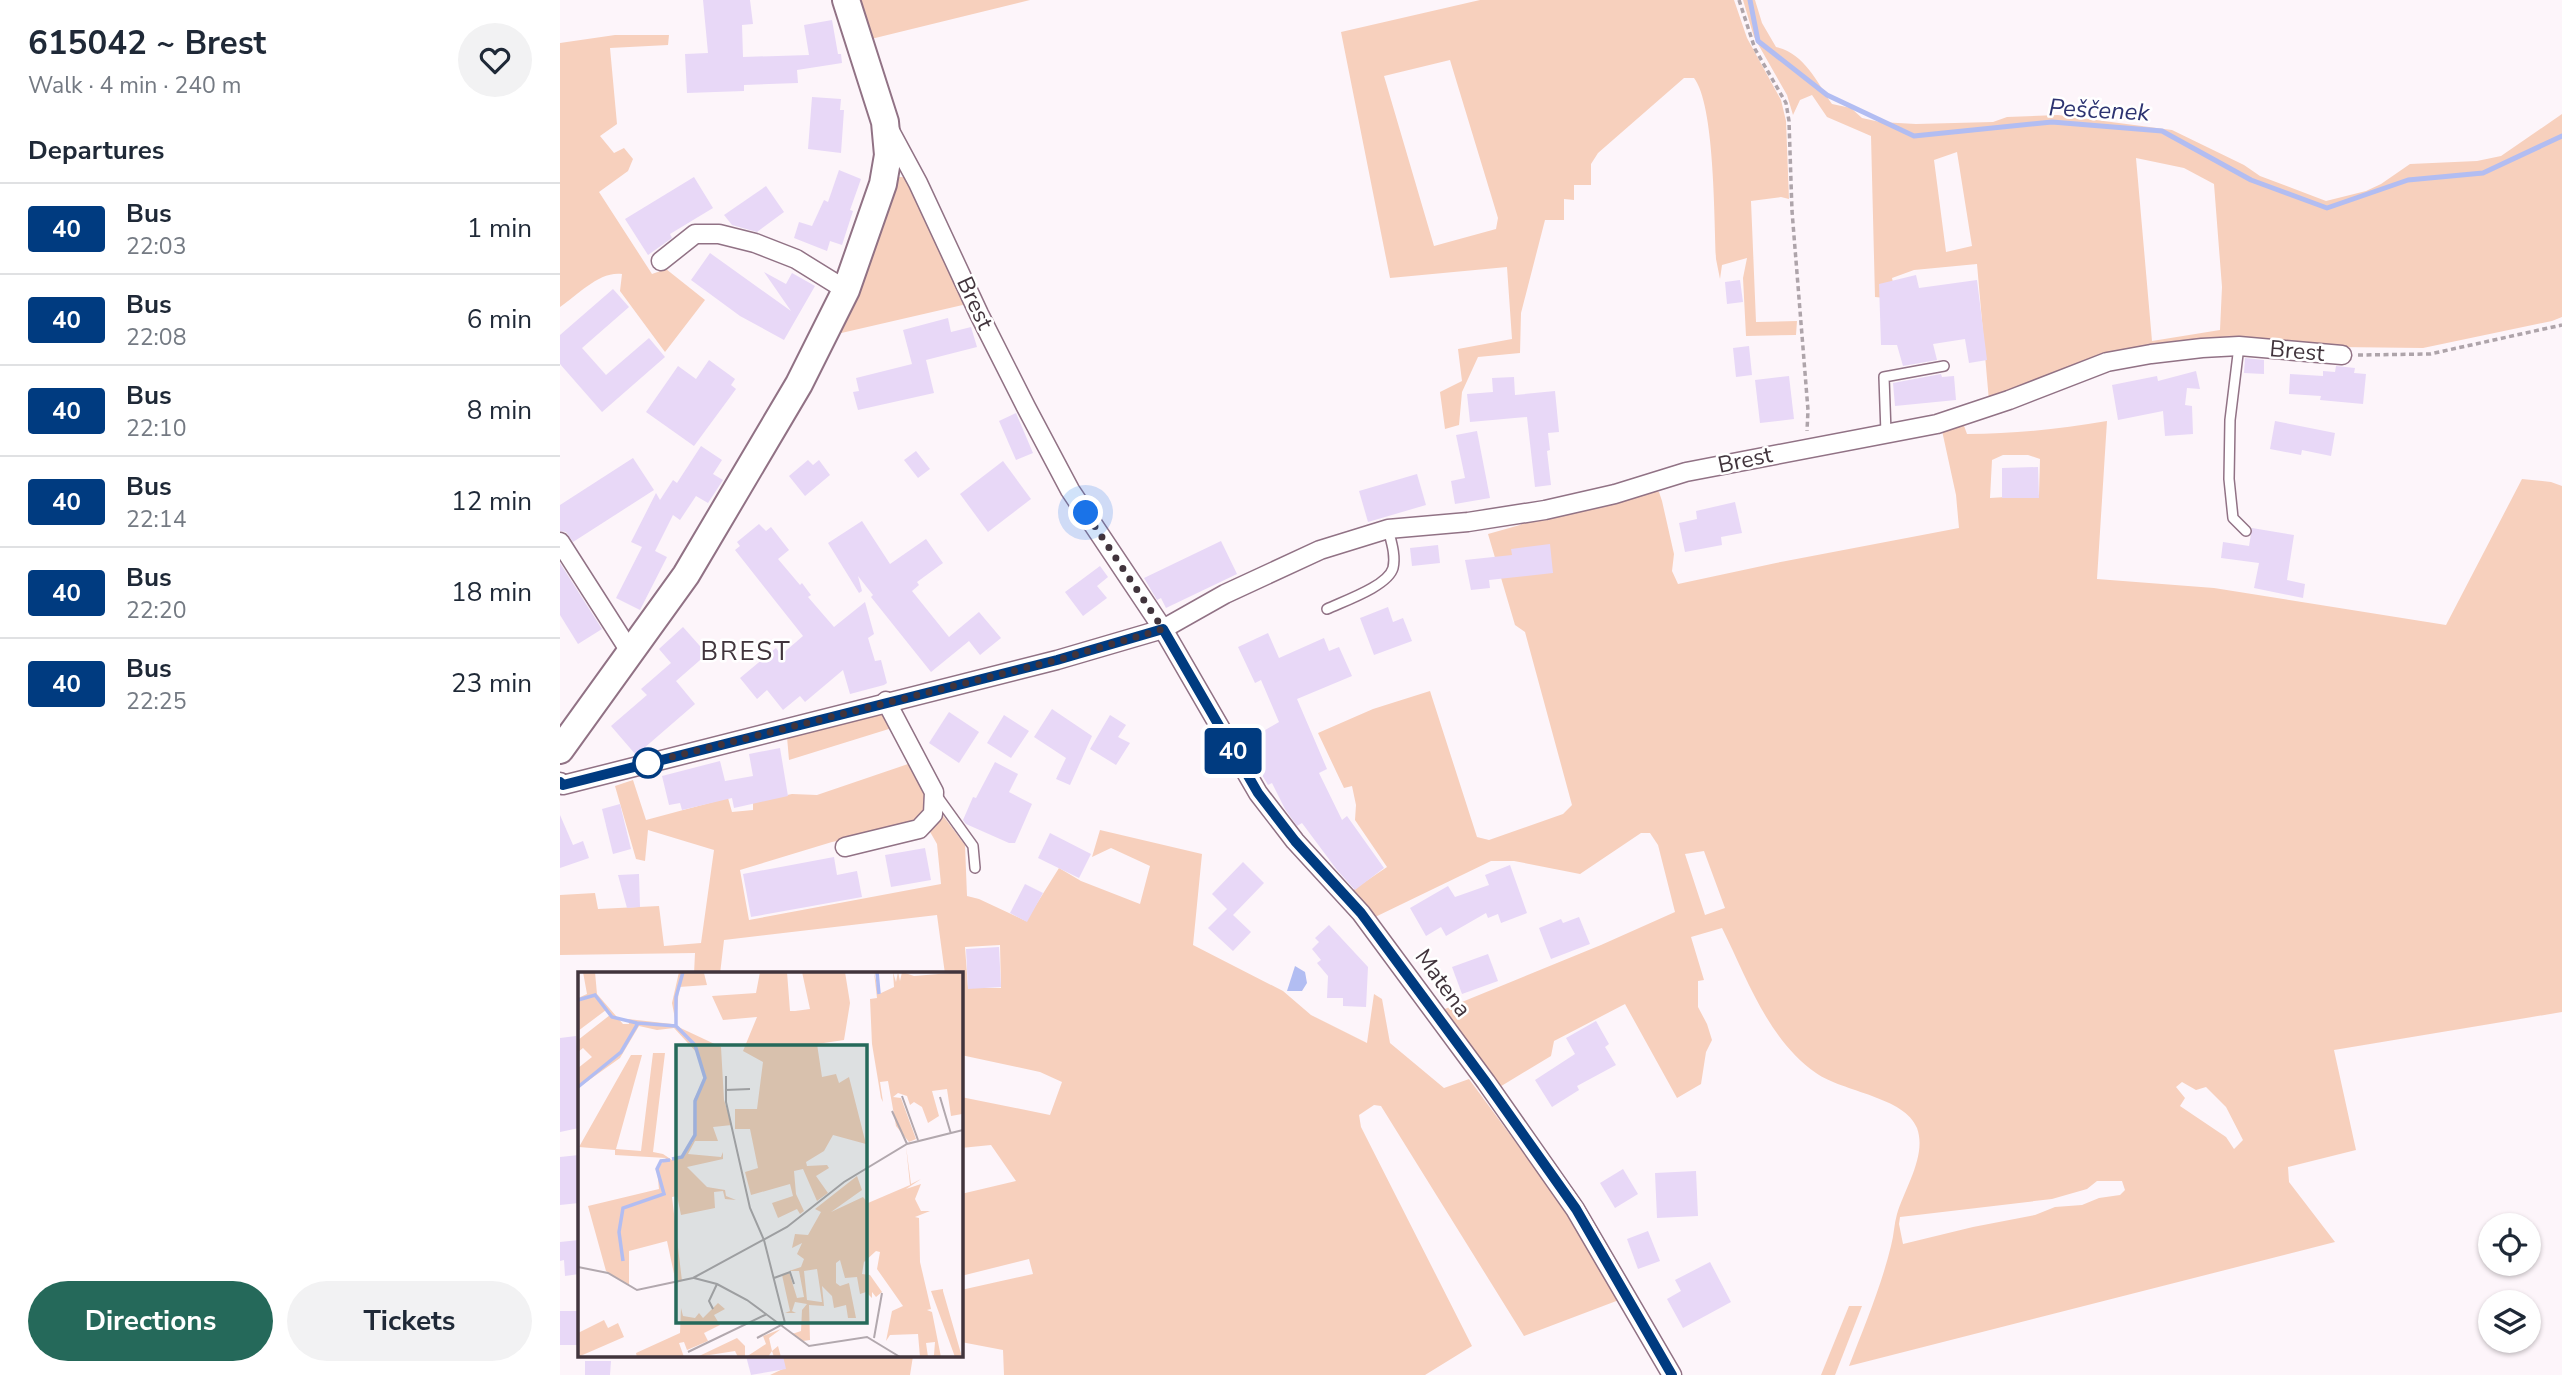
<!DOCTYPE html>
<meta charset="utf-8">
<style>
:root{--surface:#fff;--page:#f2f2f3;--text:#1f2937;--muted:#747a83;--line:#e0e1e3;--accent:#25695a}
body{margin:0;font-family:"Nunito Sans",sans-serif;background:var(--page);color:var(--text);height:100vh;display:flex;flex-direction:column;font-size:26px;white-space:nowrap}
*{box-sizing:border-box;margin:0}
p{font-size:23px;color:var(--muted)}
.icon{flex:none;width:38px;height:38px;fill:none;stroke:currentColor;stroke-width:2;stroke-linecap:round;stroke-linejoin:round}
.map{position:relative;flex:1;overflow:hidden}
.sheet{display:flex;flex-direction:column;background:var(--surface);width:560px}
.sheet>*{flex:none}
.badge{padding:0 14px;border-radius:5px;font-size:24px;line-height:46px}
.controls{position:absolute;left:1918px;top:1213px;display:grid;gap:14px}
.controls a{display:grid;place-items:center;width:63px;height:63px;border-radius:50%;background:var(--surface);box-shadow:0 2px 5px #0004;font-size:35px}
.you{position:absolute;width:35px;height:35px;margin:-18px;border:5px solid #fff;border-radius:50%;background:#1a73e8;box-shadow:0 0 0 10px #1a73e833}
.map>.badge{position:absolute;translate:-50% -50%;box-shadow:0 0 0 4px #fff}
h2{padding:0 28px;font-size:26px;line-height:63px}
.round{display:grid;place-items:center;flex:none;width:74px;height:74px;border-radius:37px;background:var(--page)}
.summary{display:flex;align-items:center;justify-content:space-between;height:119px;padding:0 28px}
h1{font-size:33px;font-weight:700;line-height:52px}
.primary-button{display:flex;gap:14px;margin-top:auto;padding:14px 28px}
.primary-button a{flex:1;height:80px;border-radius:42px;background:var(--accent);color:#fff;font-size:28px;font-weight:700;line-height:80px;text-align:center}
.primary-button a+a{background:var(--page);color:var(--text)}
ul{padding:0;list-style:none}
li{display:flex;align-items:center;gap:21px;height:91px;padding:0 28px;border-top:2px solid var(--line)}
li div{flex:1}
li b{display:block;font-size:26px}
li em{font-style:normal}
li .badge{min-width:77px;font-weight:700;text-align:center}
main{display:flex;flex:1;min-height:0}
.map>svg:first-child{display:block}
</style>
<main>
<section class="sheet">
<div class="summary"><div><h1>615042 ~ Brest</h1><p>Walk · 4 min · 240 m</p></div><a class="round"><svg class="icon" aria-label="heart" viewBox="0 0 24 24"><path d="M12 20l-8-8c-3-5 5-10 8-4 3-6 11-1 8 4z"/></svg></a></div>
<h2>Departures</h2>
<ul>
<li><span class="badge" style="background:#003b80;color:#fff">40</span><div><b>Bus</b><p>22:03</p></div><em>1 min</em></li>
<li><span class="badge" style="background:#003b80;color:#fff">40</span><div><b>Bus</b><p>22:08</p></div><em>6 min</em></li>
<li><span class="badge" style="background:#003b80;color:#fff">40</span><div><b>Bus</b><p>22:10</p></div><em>8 min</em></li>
<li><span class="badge" style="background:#003b80;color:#fff">40</span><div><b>Bus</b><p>22:14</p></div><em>12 min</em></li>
<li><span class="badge" style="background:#003b80;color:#fff">40</span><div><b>Bus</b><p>22:20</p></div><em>18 min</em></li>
<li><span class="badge" style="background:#003b80;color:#fff">40</span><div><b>Bus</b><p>22:25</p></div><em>23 min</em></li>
</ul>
<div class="primary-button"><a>Directions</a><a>Tickets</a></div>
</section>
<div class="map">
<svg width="2002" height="1375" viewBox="0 0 2002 1375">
<rect width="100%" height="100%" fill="#fdf5fa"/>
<!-- green -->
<g fill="#f7d0bd" fill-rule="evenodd">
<polygon points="294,0 470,0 307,40"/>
<path d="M920 0H1174L1187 38 1221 100 1226 121 1229 199 1221 197 1191 201 1196 322 1237 321 1236 335 1186 336 1183 278 1187 258 1162 265 1160 279 1156 259C1154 220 1155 105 1134 78H1124L1038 153 1031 164V185H1014V200L1004 199V220H985L961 313 960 353 918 357 902 392 899 425 885 429 880 392 902 381 898 349 952 339 947 267 830 278 781 32ZM890 60 938 218 936 229 874 246 824 76Z"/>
<path d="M1183 0H1195L1202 23 1216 47C1244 53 1257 82 1272 104L1291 108 1302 118 1320 122 1356 124 1433 122 1447 117 1498 115 1612 130 1684 165 1700 176 1766 201 1806 191 1821 184 1850 164 1917 161 1941 156 2002 114V317L1992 321 1863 348 1778 347 1655 340 1429 401 1417 264 1354 270 1332 278 1337 302 1326 298 1315 297 1311 136 1267 117 1252 95 1240 100 1233 115 1227 95 1194 37ZM1397 152 1412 246 1386 252 1374 160ZM1576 158 1624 168 1654 184 1662 287 1660 330 1592 341Z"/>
<path d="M55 35H109L108 45 50 48 57 124 40 136 54 153 64 148 73 159 68 171 39 192 92 274 106 269 145 300 105 352 60 291 62 274C39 271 18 295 0 307V43Z"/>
<polygon points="333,177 343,177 349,183 407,304 277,334"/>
<path d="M1547 421 1537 579 1654 588 1886 625 1962 479 1991 482 2002 486V1012L1774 1050 1796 1150 1728 1167 1729 1182 1775 1242 1289 1366C1304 1327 1321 1287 1331 1246 1334 1235 1334 1224 1337 1214 1345 1188 1367 1155 1357 1128 1345 1097 1283 1092 1256 1073 1208 1040 1187 978 1162 928L1131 937 1144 980 1138 981V1007L1147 1024 1152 1040 1146 1052 1141 1084 1117 1098 1065 1004 994 1041 991 1056 938 1088 880 1011 1041 945 1115 912 1098 845 1090 833H1081L1020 874 954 861H931L811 919 790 892 827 867 795 820 796 805 792 786 784 788 758 733 813 709 870 691 917 837 929 840 1003 814 1012 805 965 632 955 625 928 534 960 525 969 518 1092 490 1099 492 1102 501 1114 554 1112 571 1118 584 1216 563 1399 528 1396 495 1381 426 1403 423 1407 434C1455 434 1500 429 1547 421ZM1443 455H1468L1480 459 1479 495 1430 498 1432 460ZM1144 851 1165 908 1145 915 1125 854ZM1622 1082 1636 1090 1646 1087 1666 1107 1683 1140 1674 1149 1666 1137 1620 1106 1625 1098 1616 1087ZM1537 1181H1562L1565 1190 1560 1195 1539 1198 1522 1205 1495 1207 1475 1215 1413 1227 1343 1244 1339 1224 1340 1217 1492 1199 1527 1189Z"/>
<polygon points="322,713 332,728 229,760 227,737"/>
<path d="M351 763C365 790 376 796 358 824L272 842 180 870 189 920 381 884 377 844 369 830 378 809 405 845 407 896 419 899 466 921 499 868 521 881 580 904 590 866 551 848 532 857 540 830 642 854 633 945 723 991 751 1015 807 1043 814 994 822 999 830 1043 884 1088 909 1079 1005 1209 1059 1300 964 1336 821 1106 814 1105 799 1115 801 1127 912 1346 865 1375H444L443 1350 401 1342V1290L473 1274 469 1259 401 1276V1194L456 1181 431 1145 401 1148V1097L490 1115 502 1082 480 1072 401 1055V974H385L377 915 164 940 160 974H134L135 953 0 955V895L35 893 38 909 99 906 104 946 141 943 154 850 88 830 85 861 76 859 55 786 73 780 86 820 168 798 172 812 193 810V802L232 794 257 795ZM440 945 441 988H408L405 947Z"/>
<polygon points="1289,1306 1302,1306 1275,1375 1261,1375"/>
<polygon points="222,1356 353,1356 350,1375 210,1375 225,1368"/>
</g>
<!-- water -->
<polygon fill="#b2bdf2" points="735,966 745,972 747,983 742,991 727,991"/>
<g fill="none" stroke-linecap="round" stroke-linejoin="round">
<!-- stream -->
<polyline stroke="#b2bdf2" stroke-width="5" points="1190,0 1198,41 1267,95 1354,136 1492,122 1602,131 1691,180 1767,208 1848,180 1923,173 2002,136"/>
</g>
<!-- building -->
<g fill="#e8d8f7">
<polygon points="143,0 190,0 193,24 182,25 183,57 249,55 244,25 272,20 278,54 281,54 282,63 237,70 238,83 184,85 184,91 127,93 125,54 148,53"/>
<polygon points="252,97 281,99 280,110 284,110 281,153 248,149"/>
<polygon points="279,170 301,179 290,210 293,211 282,245 270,241 267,251 234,238 239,222 252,226 264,200 268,202"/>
<polygon points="134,177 153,208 110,234 112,238 88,255 65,219"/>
<polygon points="206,186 224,212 197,232 172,225 164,215"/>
<polygon points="150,253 231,311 204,272 226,284 232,273 255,286 224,340 180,316 131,280"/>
<polygon points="1356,275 1359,288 1417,280 1427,360 1409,363 1405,339 1373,344 1377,360 1343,366 1337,345 1321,345 1319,284"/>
<polygon points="1180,280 1183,302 1167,304 1165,282"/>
<polygon points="53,289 69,307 22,348 46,375 89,338 105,357 42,412 0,364 0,335"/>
<polygon points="388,318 391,332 411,327 417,347 366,360 374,393 298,410 293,392 299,391 296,378 352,364 343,330"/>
<polygon points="1189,346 1192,375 1176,377 1173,348"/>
<polygon points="1685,358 1704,360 1704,374 1684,373"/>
<polygon points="149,360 175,379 171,385 176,389 134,446 86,412 118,366 136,379"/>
<polygon points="1776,366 1795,368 1794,373 1806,374 1803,404 1760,400 1761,396 1729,394 1730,374 1763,376 1763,371 1775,372"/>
<polygon points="1636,371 1640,389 1627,388 1625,405 1632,406 1633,434 1605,436 1603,411 1558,420 1552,385 1597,376 1598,381"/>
<polygon points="1381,374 1382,377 1394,376 1396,400 1335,406 1333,383"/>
<polygon points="1229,376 1234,419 1200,423 1195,380"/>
<polygon points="954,377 955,395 995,391 999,432 988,433 990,450 987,451 991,485 975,487 967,417 910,422 907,394 933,392 932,378"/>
<polygon points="456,413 473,453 456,460 439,421"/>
<polygon points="1715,421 1775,433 1771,456 1742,450 1741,455 1710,449"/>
<polygon points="917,431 930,498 895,504 891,481 905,478 896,435"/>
<polygon points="141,446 162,460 153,474 163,480 148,503 136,496 120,520 113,515 95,551 107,557 80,610 56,598 82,547 71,542 96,493 100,500 113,480 117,483"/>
<polygon points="356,451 370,469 358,478 344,460"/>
<polygon points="73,458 94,490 13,542 6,532 0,531 0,505"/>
<polygon points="248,460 253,465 259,460 270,475 245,496 229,476"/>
<polygon points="443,461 471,499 428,532 400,494"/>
<polygon points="1478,467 1479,498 1442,498 1442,468"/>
<polygon points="857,474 866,505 808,522 799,491"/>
<polygon points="1175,502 1182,533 1161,537 1162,545 1125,552 1119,523 1137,519 1136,511"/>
<polygon points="302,521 330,564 366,539 383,563 357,582 359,585 352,591 389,637 419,612 441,638 420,655 409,641 371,672 311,597 313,595 298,576 302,591 299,593 268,543"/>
<polygon points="199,524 206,531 211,527 229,550 218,559 240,585 242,583 251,595 248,597 274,627 305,602 314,634 308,638 315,661 321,660 327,683 324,685 290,694 283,670 245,702 240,696 223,710 207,690 197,699 180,678 216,648 221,655 243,636 175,550 180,546 177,542"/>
<polygon points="1692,528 1734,535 1727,580 1745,584 1743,598 1694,588 1699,563 1661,558 1663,542 1689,546"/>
<polygon points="661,541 677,574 606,608 601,598 597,600 584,578"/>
<polygon points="990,544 993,573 929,580 930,588 911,590 905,560 952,555 951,549"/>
<polygon points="878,545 880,563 852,566 850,548"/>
<polygon points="0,563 42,629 18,644 0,615"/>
<polygon points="540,566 548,577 537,586 547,598 523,616 505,592"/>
<polygon points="828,607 833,622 843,618 852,641 814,655 800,618"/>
<polygon points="123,627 147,654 116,681 135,704 76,755 51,726 87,695 81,689 111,663 99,649"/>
<polygon points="708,633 719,658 764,638 769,651 779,647 792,676 737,699 767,769 759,773 782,820 787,816 824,868 795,890 777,870 742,823 737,826 725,809 712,783 708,785 683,743 719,722 701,680 695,683 678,647"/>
<polygon points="492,709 532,736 510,785 496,779 506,758 474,737"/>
<polygon points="389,712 419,732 399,763 369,743"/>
<polygon points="444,715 469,731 451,758 427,743"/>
<polygon points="550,715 566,725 558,737 570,743 556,765 530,749"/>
<polygon points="220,748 228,796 174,808 172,798 122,810 120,803 109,805 102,776 160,761 165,781 193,776 189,754"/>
<polygon points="435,762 458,774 449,792 472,804 455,843 449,843 406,824 403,820 413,797 416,798"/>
<polygon points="60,804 71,849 53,854 42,809"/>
<polygon points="0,815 13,845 23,841 29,858 0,868"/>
<polygon points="490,833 531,854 519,878 478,858"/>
<polygon points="365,848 371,880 331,887 325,855"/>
<polygon points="274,857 277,875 297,871 302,897 191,917 183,874"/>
<polygon points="683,862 704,883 673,915 691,932 673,951 648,928 667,909 672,914 652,894"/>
<polygon points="950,865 967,913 941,923 938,914 928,918 926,913 886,936 881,927 866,936 850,908 888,886 895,897 929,885 925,875"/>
<polygon points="79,874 80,907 67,908 58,875"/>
<polygon points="465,884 483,893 467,922 450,913"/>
<polygon points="1019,917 1030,944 991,959 979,928 1001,919 1003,923"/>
<polygon points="769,925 808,967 806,1007 783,1006 783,998 767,998 768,976 757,963 761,960 752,949 759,942 755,938"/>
<polygon points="439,947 441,987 408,989 406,949"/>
<polygon points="928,954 938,981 902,994 892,967"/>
<polygon points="1036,1021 1049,1044 1045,1047 1056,1065 1017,1086 1019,1090 992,1107 975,1080 1015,1054 1006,1038"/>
<polygon points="16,1036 19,1071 19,1128 0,1132 0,1038"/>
<polygon points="19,1155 19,1203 0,1205 0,1157"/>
<polygon points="1063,1169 1078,1194 1055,1208 1040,1183"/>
<polygon points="1136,1171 1138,1216 1097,1218 1095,1173"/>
<polygon points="1088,1231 1100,1261 1078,1269 1067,1239"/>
<polygon points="19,1240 19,1274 5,1276 4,1260 0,1261 0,1242"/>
<polygon points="1150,1262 1171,1302 1123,1328 1107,1299 1121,1291 1115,1280"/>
<rect x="0" y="1311" width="19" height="34"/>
<polygon points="186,1356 223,1356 226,1369 191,1375"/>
<polygon points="25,1361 51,1361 50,1375 25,1375"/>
</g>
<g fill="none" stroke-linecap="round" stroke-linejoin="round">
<!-- lane casing -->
<g stroke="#917285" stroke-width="12">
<g id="lane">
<polyline points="1679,346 1670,420 1669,479 1673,518 1686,531"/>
<polyline points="1326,433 1324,377 1384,366"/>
<path d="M767 609C784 601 828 586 833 568 836 555 831 541 828 529"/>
<polyline points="377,796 413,846 415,868"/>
</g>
</g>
<!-- street casing -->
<g stroke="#917285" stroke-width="21">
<g id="street">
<polyline points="330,131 358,183 419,314 466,407 510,490 603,629 698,793 735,841 801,913 926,1082 1015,1209 1112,1375"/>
<polyline points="101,261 135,234 159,234 195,243 236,259 286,290"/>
<polyline points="0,542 71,653"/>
<polyline points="0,782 3,785 497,660 603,629 665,594 760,550 828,529 908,522 985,510 1055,494 1126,472 1377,424 1449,400 1547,362 1591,354 1642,348 1679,346 1782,355"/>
<polyline points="285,847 359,829 373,814 374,792 326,701"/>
</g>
</g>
<!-- secondary casing -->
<g stroke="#917285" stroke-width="30">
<polyline id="secondary" points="0,750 126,575 239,384 286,290 323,184 328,155 325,122 286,0"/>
</g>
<!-- path -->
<g stroke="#aea4aa" stroke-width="3.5" stroke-dasharray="5 3.5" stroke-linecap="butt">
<polyline points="1179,0 1195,49 1226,103 1229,121 1232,211 1248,410 1247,431"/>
<polyline points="1798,355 1870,354 2002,325"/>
</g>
<!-- lane -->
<use href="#lane" stroke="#fff" stroke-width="9"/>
<!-- street -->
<use href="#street" stroke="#fff" stroke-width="18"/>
<!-- secondary -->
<use href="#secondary" stroke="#fff" stroke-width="26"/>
</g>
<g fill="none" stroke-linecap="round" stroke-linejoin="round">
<!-- line casing -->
<g stroke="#fff" stroke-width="16">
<polyline id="line" points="0,782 3,785 497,660 603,629 698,793 735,841 801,913 926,1082 1016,1209 1112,1375"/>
</g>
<!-- line -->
<use href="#line" stroke="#003b80" stroke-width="10"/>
<!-- walk -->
<polyline stroke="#41343c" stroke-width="7" stroke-dasharray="0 12.6" points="88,763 497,660 603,629 526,513"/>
</g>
<!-- markers -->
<circle fill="#fff" stroke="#003b80" stroke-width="3.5" cx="88" cy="763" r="14"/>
<g text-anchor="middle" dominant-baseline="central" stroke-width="5" stroke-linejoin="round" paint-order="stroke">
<!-- street labels -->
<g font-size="23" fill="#41343c" stroke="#fff">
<text transform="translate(415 303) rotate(65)">Brest</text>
<text transform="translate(1737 351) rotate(5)">Brest</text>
<text transform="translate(1185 460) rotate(-12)">Brest</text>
<text transform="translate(883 983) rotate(54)">Matena</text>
</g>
<!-- water labels -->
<g font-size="24" font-style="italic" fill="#2d3371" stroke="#fff">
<text transform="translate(1539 110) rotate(3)">Peščenek</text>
</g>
<!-- quarter labels -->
<g font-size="26" letter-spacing="2" fill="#41343c" stroke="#fff">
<text x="186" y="651">BREST</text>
</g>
</g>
<!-- overview -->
<g transform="translate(18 972)">
<rect width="385" height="385" fill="#fdf5fa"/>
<path d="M5 0H17L19 22 45 52H51L50 47 94 52 143 75 146 128 154 153 135 155 140 169H117L110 182 143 185 145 180V187L109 195 129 215 147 218 148 224 158 228 147 227 145 219 136 220 137 236 103 243 99 224 94 225 104 309 98 311 89 269 51 279V314L28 299 10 234 81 217 79 197 88 186 37 183V178L1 175 53 83H64L38 177 63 179 75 81H87L75 180 85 182 94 188 105 183 115 170 116 128 126 106 120 82 96 56 79 58 61 54 42 86 0 116V96L14 85 5 76 0 80V68L32 43 28 38 0 59V26L9 22ZM101 0 126 1 129 13 101 15 98 52 94 31ZM182 0H209L212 39H217L232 37 224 0H267L272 31 266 68 239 72 244 105 258 102 261 111 271 105 288 172 255 163 246 179 228 190 229 194 249 193 251 196 238 204 250 221 239 229 225 197 216 199 218 222 226 239 222 242 219 237 200 246 194 231 215 224 212 212 173 223 167 200 180 196 172 157H157V137H179L185 90 165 79 179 45 145 48 134 24 178 21ZM296 0 301 22 316 15 315 0 318 10 320 0 322 9 324 0 336 4 385 0 384 142 373 144 369 117 354 119 361 144 350 151 344 135 336 130 332 133 329 124 320 121 315 125 323 126 338 167 331 170 318 154 310 109 302 110 305 130 303 126 294 72 292 27 299 26ZM328 174 333 212 343 207 328 217 343 212 337 227 343 239H352L337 245 341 246 342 290 353 337 349 338 354 340 363 385H352L356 383 357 370 348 371 350 385H342L340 362 312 363 308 369 314 339 325 334 299 297 302 280 298 279 286 290 284 302 292 303 304 320 298 325 294 320V326L288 320 282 322 279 305 267 306 262 288 258 291V311L262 314 271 311 278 346H270L268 333 256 336 254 324 244 314 246 334 231 333 232 368 225 369 214 362 223 359 224 338 229 332 217 330 214 339 218 341H207L212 339 204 303 211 300 219 326 226 325 221 299H211L223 295 226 287 219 282 224 271 214 276 217 262 230 263 243 240 237 237 279 204 284 218 253 240 285 225 290 231 332 213ZM239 297 244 330H243L229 328 226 299ZM365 317V319L384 385H377L353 319ZM140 331 147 337 136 343 142 353 126 361 130 369 109 378 106 370 101 371 106 385H59L58 381 102 361 103 336 105 344 117 346 121 341 125 346ZM26 348 30 356 40 351 46 365 0 385V361ZM203 357 191 366 194 379 200 374 203 385H196L194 379 190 385H168L188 372 185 364ZM159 366 167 374V385H160L157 379 119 385Z" fill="#f7d0bd" fill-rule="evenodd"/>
<path fill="none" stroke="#b2bdf2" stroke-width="3.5" d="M299 0 301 22M0 28 17 23 34 45 59 51M0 115 43 80 60 51 98 54M94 187 104 185 117 163V129L127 106 117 73 98 54V25L105 0M45 289 41 260 45 236 86 222 79 197 83 189 92 188"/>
<path fill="none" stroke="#b2a8ae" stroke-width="2" d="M148 104V130L172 236 186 268 207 351 179 366M147 118 172 117M324 124 340 168M362 125 373 162M314 139 329 172M0 295 30 301 59 318 115 306 209 255 266 210 329 172 385 158M116 306 139 312 169 328 231 374 289 365 322 385M196 306 212 300 216 312M135 337 131 329 139 312M296 366 304 321M110 380 189 342"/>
<path fill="#25695a" fill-opacity="0.15" stroke="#25695a" stroke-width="3.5" d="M98 73H289V351H98Z"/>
<rect width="385" height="385" fill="none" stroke="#41343c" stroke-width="3.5"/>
</g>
</svg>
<div class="controls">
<a><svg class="icon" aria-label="locate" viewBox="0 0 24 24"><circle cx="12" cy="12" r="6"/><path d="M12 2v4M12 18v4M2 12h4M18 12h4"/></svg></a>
<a><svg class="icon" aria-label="layers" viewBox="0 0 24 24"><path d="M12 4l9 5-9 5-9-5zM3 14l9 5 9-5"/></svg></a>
</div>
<div class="you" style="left:526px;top:513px"></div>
<b class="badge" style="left:673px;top:751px;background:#003b80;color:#fff">40</b>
</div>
</main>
